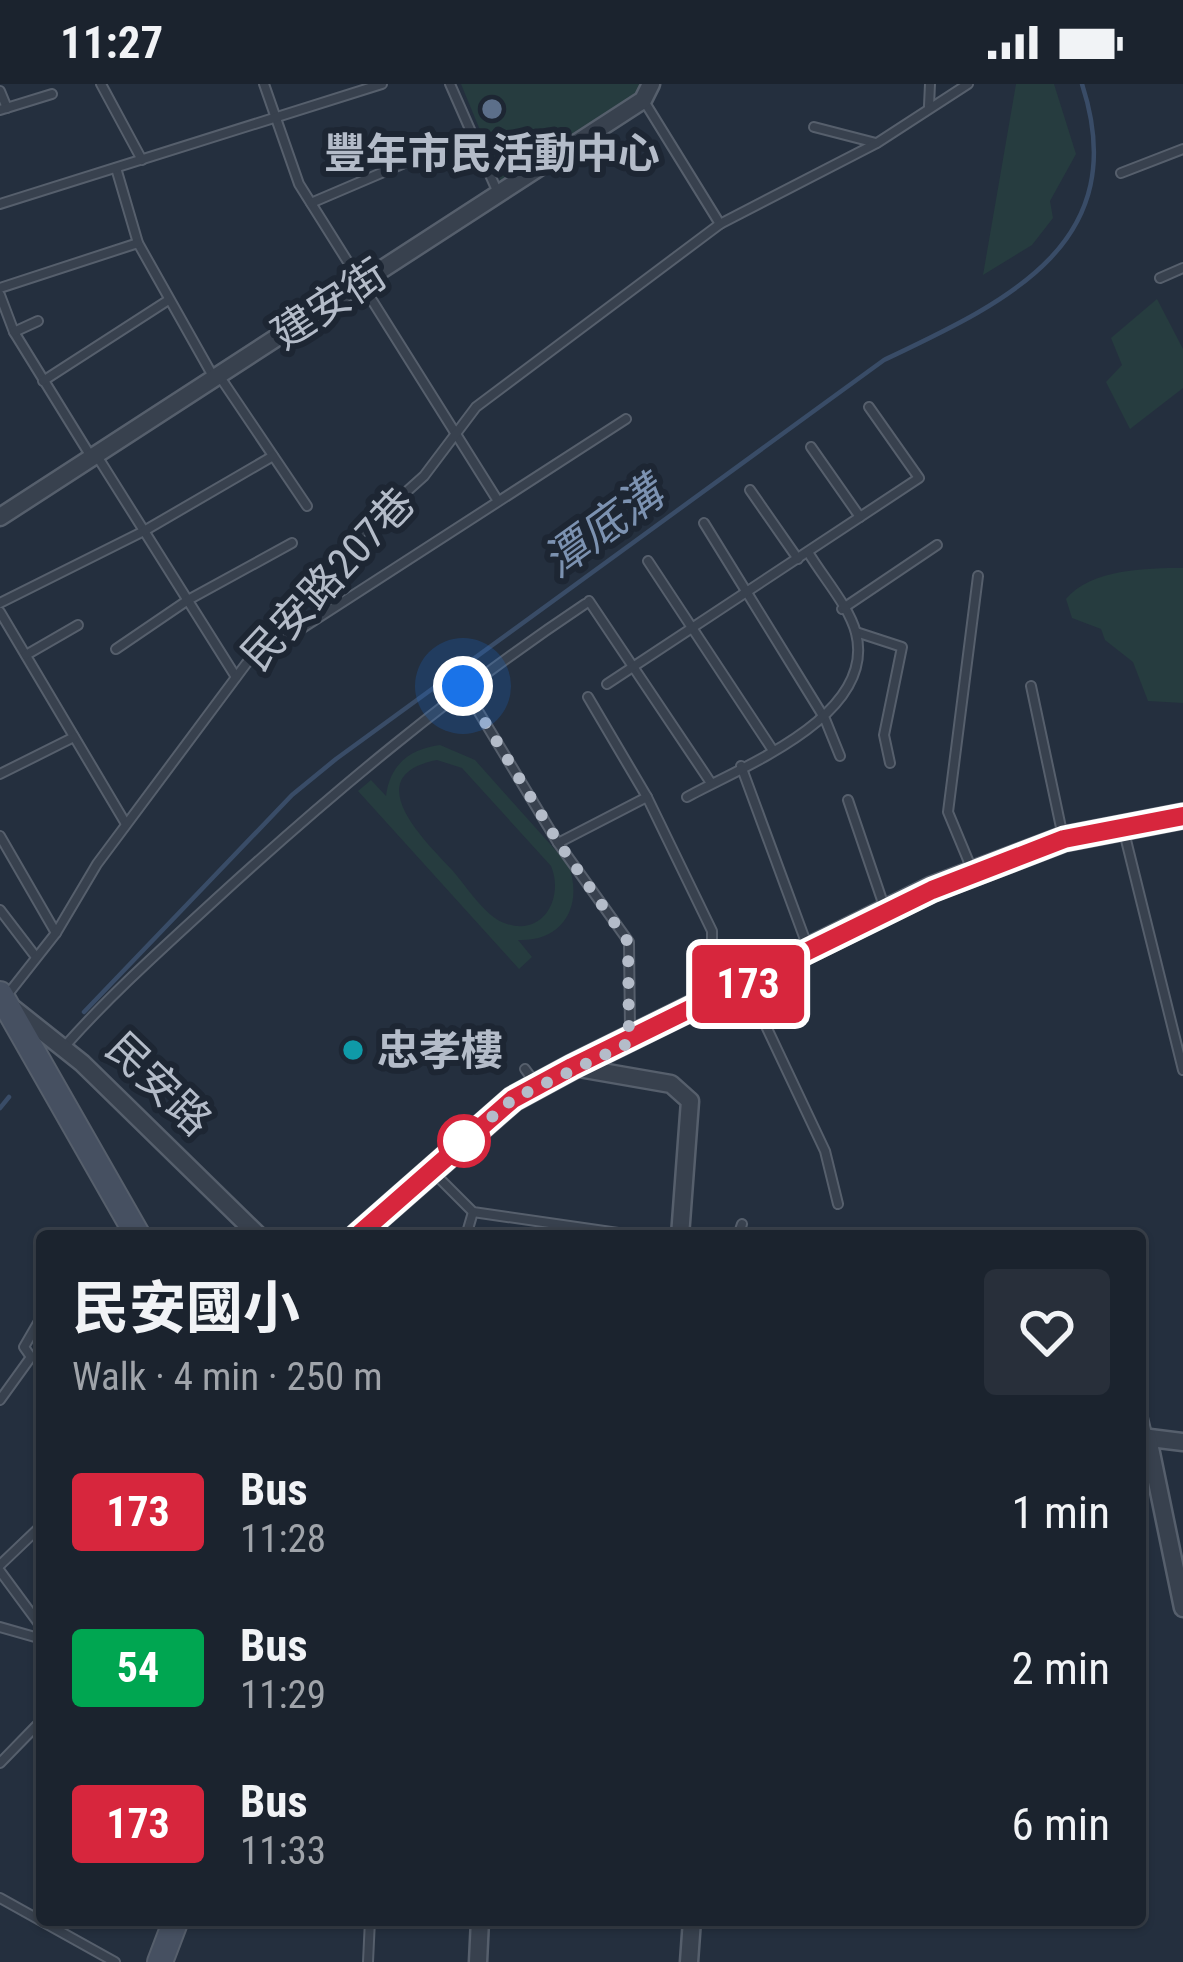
<!DOCTYPE html>
<meta charset="utf-8">
<style>
:root{--surface:#1b232e;--page:#282f3a;--text:#f1f3f6;--muted:#a0a4aa;--line:#39404a}
body{margin:0;font-family:"Roboto Condensed","Noto Sans TC",sans-serif;background:var(--page);color:var(--text);height:100vh;display:flex;flex-direction:column;font-size:45px;white-space:nowrap}
*{box-sizing:border-box;margin:0}
p{font-size:39px;color:var(--muted)}
.icon{flex:none;width:66px;height:66px;fill:none;stroke:currentColor;stroke-width:2;stroke-linecap:round;stroke-linejoin:round}
.map{position:relative;flex:1;overflow:hidden}
.side{position:absolute;left:36px;top:1146px;width:1110px;height:696px;display:flex;flex-direction:column;background:var(--surface);border-radius:12px;box-shadow:0 3px 9px #0004,0 0 0 3px var(--line)}
.side>*{flex:none}
.badge{padding:0 24px;border-radius:9px;font-size:42px;line-height:78px}
.you{position:absolute;width:60px;height:60px;margin:-30px;border:9px solid #fff;border-radius:50%;background:#1a73e8;box-shadow:0 0 0 18px #1a73e833}
.map>.badge{position:absolute;translate:-50% -50%;box-shadow:0 0 0 6px #fff}
.round{display:grid;place-items:center;flex:none;width:126px;height:126px;border-radius:12px;background:var(--page)}
.head{display:flex;align-items:center;justify-content:space-between;height:204px;padding:0 36px}
h1{font-size:57px;font-weight:700;line-height:90px}
ul{padding:0;list-style:none}
li{display:flex;align-items:center;gap:36px;height:156px;padding:0 36px}
li div{flex:1}
li b{display:block;font-size:45px}
li em{font-style:normal}
li .badge{min-width:132px;font-weight:700;text-align:center}
.status{display:flex;justify-content:space-between;align-items:center;height:84px;padding:0 60px;background:var(--surface);direction:ltr}
.status svg{height:33px;fill:currentColor}
.map>svg:first-child{display:block}
</style>
<div class="status"><b>11:27</b><svg viewBox="0 0 49 12"><path d="M0 12V9h3v3zM5 12V6h3v6zM10 12V3h3v9zM15 12V0h3v12zM26 1h20v11H26zM47 4h2v5h-2z"/></svg></div>
<div class="map">
<svg width="1183" height="1878" viewBox="0 0 1183 1878">
<rect width="100%" height="100%" fill="#242f3e"/>
<!-- green -->
<g fill="#263c3f" fill-rule="evenodd">
<polygon points="461,0 641,0 637,8 501,97"/>
<polygon points="1016,0 1054,0 1076,70 1050,117 1053,134 1032,161 983,191"/>
<polygon points="1157,215 1183,265 1183,304 1130,345 1106,298 1122,281 1111,254"/>
<path d="M1183 484V619L1148 617 1133 578 1105 556 1101 545 1072 534 1066 515C1091 485 1146 484 1183 484Z"/>
<path d="M440 661 475 676 568 780C584 820 564 858 518 856L532 873 519 885 358 707 371 696 386 712C390 680 410 665 440 661ZM437 676 462 684 551 782C564 813 544 852 507 840 486 834 467 803 453 787 426 758 356 692 437 676Z"/>
</g>
<g fill="none" stroke-linecap="round" stroke-linejoin="round">
<!-- stream -->
<g stroke="#394c67" stroke-width="4.5">
<path d="M84 928 292 711 336 675 884 276C1006 218 1134 160 1082 0"/>
<polyline points="0,1024 9,1013"/>
</g>
<!-- lane casing -->
<g stroke="#565f6c" stroke-width="12">
<g id="lane">
<polyline points="101,0 142,76"/>
<polyline points="264,0 299,100 498,417"/>
<polyline points="450,0 498,109"/>
<polyline points="0,7 7,24"/>
<polyline points="644,17 720,140"/>
<polyline points="929,22 930,0"/>
<polyline points="0,26 52,10"/>
<polyline points="814,43 876,59"/>
<polyline points="116,84 138,159 214,294"/>
<polyline points="1121,89 1183,65"/>
<polyline points="311,119 407,78"/>
<polyline points="0,120 382,0"/>
<polyline points="1160,194 1183,184"/>
<polyline points="0,204 138,159"/>
<polyline points="0,211 14,248 90,371"/>
<polyline points="14,248 38,237"/>
<polyline points="220,293 307,422"/>
<polyline points="43,297 167,217"/>
<polyline points="811,363 860,433"/>
<polyline points="97,372 236,593"/>
<polyline points="750,406 798,475"/>
<polyline points="704,439 825,635 840,672"/>
<polyline points="648,477 772,665"/>
<polyline points="589,517 711,699"/>
<polyline points="0,519 144,447 273,372"/>
<polyline points="842,525 937,461"/>
<polyline points="0,528 126,740"/>
<polyline points="856,548 902,563 884,651 890,679"/>
<polyline points="116,565 188,516 292,459"/>
<polyline points="26,571 78,541"/>
<polyline points="253,576 626,335"/>
<polyline points="607,600 919,394 869,323"/>
<polyline points="463,602 558,759 629,858 630,947"/>
<polyline points="1031,602 1063,753"/>
<polyline points="588,613 647,713 712,847 712,905"/>
<polyline points="741,682 807,861"/>
<polyline points="0,690 74,653"/>
<path d="M687 713C743 682 877 632 856 549 849 522 822 492 808 468"/>
<polyline points="848,716 884,822"/>
<polyline points="1124,748 1183,986"/>
<polyline points="0,752 56,849"/>
<polyline points="558,759 647,713"/>
<polyline points="973,788 948,728 978,492"/>
<polyline points="0,826 36,873"/>
<polyline points="747,902 825,1067 838,1120"/>
<polyline points="8,910 56,849 97,780 246,580 355,454 424,392 476,323 720,140 877,59 968,0"/>
<path d="M65 962C111 910 164 863 215 816 333 708 453 608 585 520"/>
<polyline points="525,985 536,1000"/>
<polyline points="436,1091 473,1128 639,1152"/>
<polyline points="1099,1151 1099,1152"/>
<polyline points="466,1152 473,1128"/>
<polyline points="738,1152 742,1140"/>
<polyline points="0,1316 31,1273 24,1263 42,1232"/>
<polyline points="1140,1321 1148,1354"/>
<polyline points="0,1481 42,1441"/>
<polyline points="0,1487 42,1544"/>
<polyline points="0,1543 42,1555"/>
<polyline points="0,1679 42,1636"/>
<polyline points="0,1814 115,1878"/>
<polyline points="368,1878 370,1836"/>
</g>
</g>
<!-- street casing -->
<g stroke="#565f6c" stroke-width="21">
<g id="street">
<polyline points="0,433 643,16 651,0"/>
<polyline points="14,925 82,979 259,1152"/>
<polyline points="573,983 671,1000 690,1017 680,1152"/>
<polyline points="1142,1353 1183,1358"/>
<polyline points="1148,1354 1183,1524"/>
<polyline points="478,1878 480,1836"/>
<polyline points="689,1878 692,1836"/>
</g>
</g>
<!-- secondary casing -->
<g stroke="#565f6c" stroke-width="28">
<g id="secondary">
<polyline points="0,910 138,1152"/>
<polyline points="357,1152 513,1015 572,983 932,805 1064,755 1183,732"/>
<polyline points="160,1878 176,1836"/>
</g>
</g>
<!-- lane -->
<use href="#lane" stroke="#38414e" stroke-width="8"/>
<!-- street -->
<use href="#street" stroke="#38414e" stroke-width="16"/>
<!-- secondary -->
<use href="#secondary" stroke="#465061" stroke-width="24"/>
</g>
<g fill="none" stroke-linecap="round" stroke-linejoin="round">
<!-- line casing -->
<g stroke="#fff" stroke-width="27">
<polyline id="line" points="357,1152 513,1015 572,983 932,806 1064,755 1183,732"/>
</g>
<!-- line -->
<use href="#line" stroke="#d7263d" stroke-width="18"/>
<!-- walk -->
<polyline stroke="#b4bcc9" stroke-width="12" stroke-dasharray="0 21.6" points="463,602 558,758 628,858 629,959 513,1015 458,1062 464,1057"/>
</g>
<!-- markers -->
<circle fill="#5c6f8a" stroke="#1d2633" stroke-width="4.5" cx="492" cy="25" r="12"/>
<circle fill="#0f9aa8" stroke="#1d2633" stroke-width="4.5" cx="353" cy="966" r="12"/>
<circle fill="#fff" stroke="#d7263d" stroke-width="6" cx="464" cy="1057" r="24"/>
<g text-anchor="middle" dominant-baseline="central" stroke-width="12" stroke-linejoin="round" paint-order="stroke">
<!-- poi labels -->
<g font-size="42" font-weight="bold" fill="#b4bcc9" stroke="#1d2633">
<text x="492" y="69">豐年市民活動中心</text>
<text x="377" y="966" text-anchor="start">忠孝樓</text>
</g>
<!-- street labels -->
<g font-size="42" fill="#b4bcc9" stroke="#1d2633">
<text transform="translate(329 220) rotate(-33)">建安街</text>
<text transform="translate(328 495) rotate(-47)">民安路207巷</text>
<text transform="translate(159 1000) rotate(44)">民安路</text>
</g>
<!-- water labels -->
<g font-size="45" font-style="italic" fill="#7c92b1" stroke="#1d2633">
<text transform="translate(603 443) rotate(-36)">潭底溝</text>
</g>
</g>
</svg>
<div class="you" style="left:463px;top:602px"></div>
<b class="badge" style="left:748px;top:900px;background:#d7263d;color:#fff">173</b>
<section class="side">
<div class="head"><div><h1>民安國小</h1><p>Walk · 4 min · 250 m</p></div><a class="round"><svg class="icon" aria-label="heart" viewBox="0 0 24 24"><path d="M12 20l-8-8c-3-5 5-10 8-4 3-6 11-1 8 4z"/></svg></a></div>
<ul>
<li><span class="badge" style="background:#d7263d;color:#fff">173</span><div><b>Bus</b><p>11:28</p></div><em>1 min</em></li>
<li><span class="badge" style="background:#00a651;color:#fff">54</span><div><b>Bus</b><p>11:29</p></div><em>2 min</em></li>
<li><span class="badge" style="background:#d7263d;color:#fff">173</span><div><b>Bus</b><p>11:33</p></div><em>6 min</em></li>
</ul>
</section>
</div>
